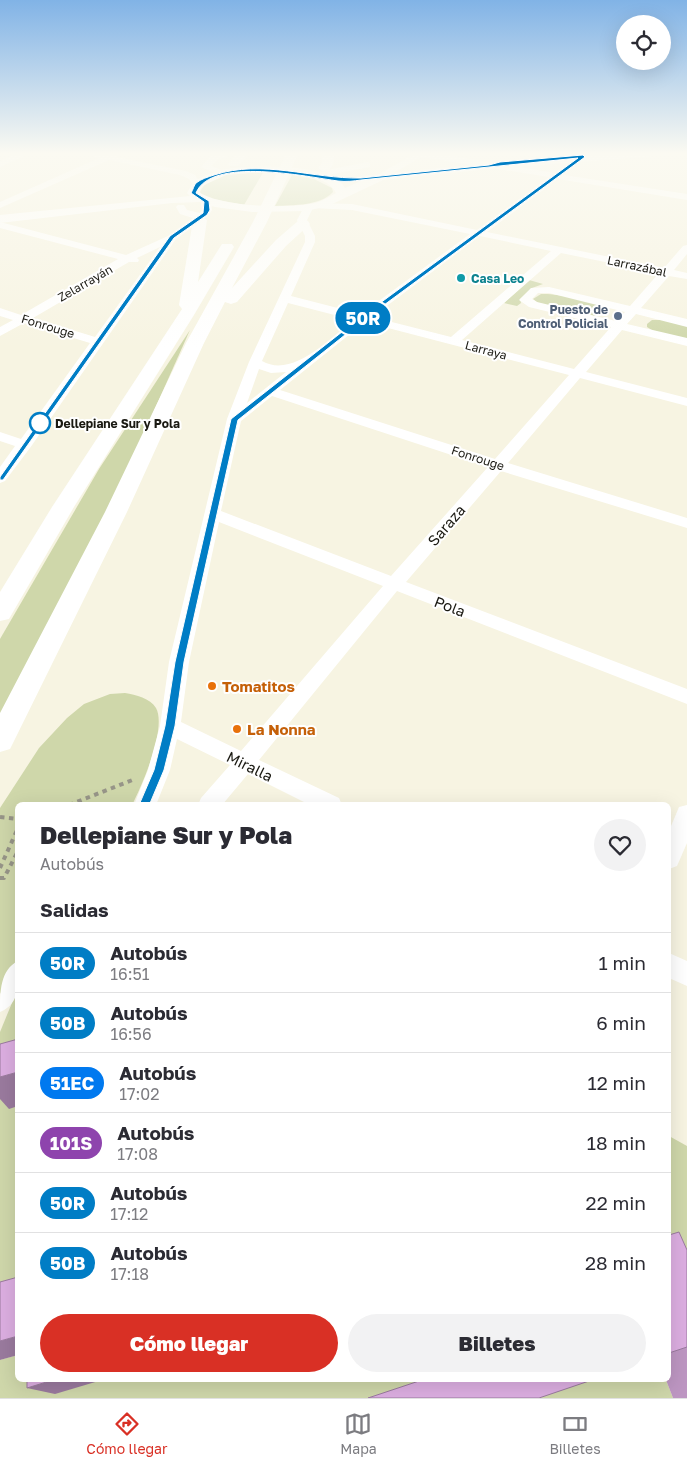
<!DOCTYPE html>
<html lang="es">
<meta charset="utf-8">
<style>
:root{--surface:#fff;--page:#f2f2f3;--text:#2b2b33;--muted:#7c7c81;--line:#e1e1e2;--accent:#d93025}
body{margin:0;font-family:"Golos Text",sans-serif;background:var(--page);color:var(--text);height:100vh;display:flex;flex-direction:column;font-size:19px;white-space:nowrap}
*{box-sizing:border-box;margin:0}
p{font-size:16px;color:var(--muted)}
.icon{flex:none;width:28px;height:28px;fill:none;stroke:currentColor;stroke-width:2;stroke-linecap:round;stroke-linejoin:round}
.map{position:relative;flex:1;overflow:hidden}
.drawer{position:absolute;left:15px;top:802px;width:656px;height:580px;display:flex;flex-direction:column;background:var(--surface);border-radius:8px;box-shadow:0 5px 20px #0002}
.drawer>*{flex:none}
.badge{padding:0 10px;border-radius:16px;font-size:18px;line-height:32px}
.controls{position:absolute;left:616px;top:15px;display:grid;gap:10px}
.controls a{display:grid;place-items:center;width:55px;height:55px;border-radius:50%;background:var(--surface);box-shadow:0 5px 20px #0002;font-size:25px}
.map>.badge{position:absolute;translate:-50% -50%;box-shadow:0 0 0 2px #fff}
h2{padding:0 25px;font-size:19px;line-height:45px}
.round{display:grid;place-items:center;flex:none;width:52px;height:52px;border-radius:26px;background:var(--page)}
.overview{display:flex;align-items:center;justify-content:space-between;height:85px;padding:0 25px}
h1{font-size:24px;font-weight:800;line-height:38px}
.primary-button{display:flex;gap:10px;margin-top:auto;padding:10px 25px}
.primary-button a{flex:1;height:58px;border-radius:30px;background:var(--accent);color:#fff;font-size:20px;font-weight:800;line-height:58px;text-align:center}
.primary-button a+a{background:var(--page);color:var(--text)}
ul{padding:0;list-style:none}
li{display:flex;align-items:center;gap:15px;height:60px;padding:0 25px;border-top:1px solid var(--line)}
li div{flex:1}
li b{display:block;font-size:19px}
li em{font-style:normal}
li .badge{min-width:55px;font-weight:700;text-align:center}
.menu{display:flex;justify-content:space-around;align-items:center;height:70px;border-top:1px solid var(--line);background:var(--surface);font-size:14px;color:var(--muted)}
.menu a{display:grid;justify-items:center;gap:2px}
.menu .selected{color:var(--accent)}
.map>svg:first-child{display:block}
</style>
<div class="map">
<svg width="687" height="1398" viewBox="0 0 687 1398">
<rect width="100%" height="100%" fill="#f7f4e2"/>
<!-- green -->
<g fill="#cfd7aa">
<path d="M264 171 244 205 203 197 200 192C211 170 243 173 264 171Z"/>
<path d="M292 175 314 179 332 188 333 192C320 206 293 205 275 206Z"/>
<polygon points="529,280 543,284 532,288 520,299 521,303 517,306 504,303"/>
<path d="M541 294C555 293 595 300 604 309L605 312 594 316 542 306 533 299Z"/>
<polygon points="652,320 665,320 687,326 687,340 655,332 647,327 647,324"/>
<polygon points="190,330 120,487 0,718 0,639 99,469"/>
<path d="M125 693C136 695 150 698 156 708 167 728 142 786 132 805H18L17 966 0 994V808L39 748 67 718 84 704 110 694Z"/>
<polygon points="17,993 17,1075 10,1108 17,1106 17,1300 0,1305 0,1032 14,998"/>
<polygon points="669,1136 687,1146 687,1296 669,1290"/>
<polygon points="17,1355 18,1380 421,1380 422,1385 381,1398 0,1398 0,1360"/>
<polygon points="590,1380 666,1380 673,1398 537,1398"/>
</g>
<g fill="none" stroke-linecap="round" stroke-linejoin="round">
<!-- path -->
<g stroke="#979588" stroke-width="4" stroke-dasharray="4.5 4.5" stroke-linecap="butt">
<polyline points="28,805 35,805"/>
<polyline points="69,805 135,779"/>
<polyline points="0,817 18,819"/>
<polyline points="0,868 18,828"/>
<polyline points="0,878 4,878 18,851"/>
</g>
<!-- minor -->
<g fill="#fff" fill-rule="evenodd">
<polygon points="21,152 33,152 0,167 0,161"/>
<polygon points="77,152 107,155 113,152 125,152 117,157 186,171 195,175 201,184 200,186 194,186 189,179 180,175 109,160 0,208 0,202 99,158"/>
<polygon points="224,152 228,155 227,157 218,159 211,166 225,171 225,175 219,175 201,167 212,155"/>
<path d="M404 152H427L555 173 583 152H593L564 175 687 194V200L558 179 487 232 664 268 683 246 687 245V254L674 270 687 273V279L669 276 641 308 687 319V327L636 314 627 324 687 338V346L622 330 586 372 687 398V406L580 378 508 463 687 518V528L501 471 406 582 687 689V704L397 591 259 760 339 798 342 805H310L248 774 222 805H198L201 798 230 765 177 739 170 770 156 805H134L148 770 160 726 169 662 227 419 249 362 305 242V236L297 220 304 207 306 205H313L317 203 352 204 477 230 549 177 421 157 382 180H376V176L412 155ZM313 208 352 210 470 234 361 314 291 296 315 242V236L307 220ZM480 236 551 251 451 337 372 317ZM561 253 659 273 630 306 549 287 531 288 519 300 529 307 611 327 574 369 462 340ZM538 293H549L625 312 616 321 537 302 532 299ZM288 303 354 320C331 337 293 379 262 361ZM365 322 569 375 495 459 280 390ZM259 369 271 373 286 372 247 403ZM272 396 488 467 391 576 221 511 241 421ZM219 522 383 586 241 751 181 722 189 662Z"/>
<polygon points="367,162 370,163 370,167 333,174 319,179 315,176 327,170"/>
<path d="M206 198 211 201 212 210 208 216 176 239 30 448 5 481 0 483V467L15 446 0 441V432L21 439 90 343 24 323 0 336V327L13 320 0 316V308L21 315 118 259 0 228V222L126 255 168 236 193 218 180 214 176 207 178 205H184L187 210 200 213 202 210 201 201ZM160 247 95 337 33 318 129 262H138L139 260 137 258Z"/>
<polygon points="687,805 687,843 677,866 669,869 669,831 679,807"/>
<polygon points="669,953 687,961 687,986 669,978"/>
<path d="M18 961C18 981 22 1003 0 1012 0 992 0 970 18 961Z"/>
</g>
<!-- major -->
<path fill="#fff" fill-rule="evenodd" d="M623 152H673L668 155 489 169 383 180 328 206 306 211 252 212 215 207 200 202 172 203 0 223V215L190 196 187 193 193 182C203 176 214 171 226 169 249 165 334 163 345 188L359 182 356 179 362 176 489 163ZM252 173C273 174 327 171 336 193 329 197 322 201 315 203 289 209 221 207 199 192L202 186 226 175Z"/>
<!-- highway -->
<g fill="#fff" fill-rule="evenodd">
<polygon points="239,152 251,152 238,166 230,166 228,164"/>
<polygon points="287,152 299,152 267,222 232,288 276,240 298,221 308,221 310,224 286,246 237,302 231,304 225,302 204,343 127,512 14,741 10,749 0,752 0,713 105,512 186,343 253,222"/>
<path d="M322 152H334C334 161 334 169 324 172L318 168 322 163Z"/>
<polygon points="200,216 207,220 198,282 222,244 232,244 234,247 194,315 74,507 9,619 0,621 0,592 52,507 182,309 179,305 193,220"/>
</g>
</g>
<!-- wall -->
<polygon fill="#bd96c2" points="669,1235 687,1250 687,1398 673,1398 666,1380 669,1380"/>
<!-- shaded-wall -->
<g fill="#9a7a9e">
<polygon points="18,1072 18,1106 9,1109 0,1099 0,1077"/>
<polygon points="18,1336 18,1355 0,1360 0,1341"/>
<polygon points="53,1380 102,1380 55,1394 27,1388"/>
</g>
<!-- building -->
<g fill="#dcaee1" stroke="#9a7a9e">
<polygon points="18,1039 18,1072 0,1077 0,1044"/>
<polygon points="679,1232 687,1250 687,1347 669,1353 669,1235"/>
<polygon points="18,1277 18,1336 0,1341 0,1282"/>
<polygon points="27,1380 53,1380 27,1388"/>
<polygon points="422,1380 592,1380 539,1398 368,1398"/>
</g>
<!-- sky -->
<linearGradient id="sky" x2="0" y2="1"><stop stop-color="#81b3e6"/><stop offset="0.44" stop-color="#fbfaf2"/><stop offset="1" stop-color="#fbfaf2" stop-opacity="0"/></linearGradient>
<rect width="687" height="348" fill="url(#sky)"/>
<!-- line -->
<path fill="#007dc5" stroke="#fff" d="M583 155 585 157 365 319 238 420 184 662 175 726 164 770 148 808H141L139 805 154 770 165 726 175 662 231 419 361 317 578 158 361 180C354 181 346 182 338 181 308 177 211 156 196 193L209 201 210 210 207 215 174 238 3 480H0V477L170 236 203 213 204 202 191 193C193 190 194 185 196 183 201 179 208 177 214 175 263 159 312 179 361 178L489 165 500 162Z"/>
<!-- markers -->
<circle fill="#0f9aa8" stroke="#fff" stroke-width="2" cx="461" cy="278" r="5"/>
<circle fill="#5c6f8a" stroke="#fff" stroke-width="2" cx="618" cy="316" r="5"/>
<circle fill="#fff" stroke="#007dc5" stroke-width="2.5" cx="40" cy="423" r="10"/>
<g fill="#e8710a" stroke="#fff" stroke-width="2">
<circle cx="212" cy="686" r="5"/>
<circle cx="237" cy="729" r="5"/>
</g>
<g text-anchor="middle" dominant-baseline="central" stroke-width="4" stroke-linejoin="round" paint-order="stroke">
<!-- far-street labels -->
<g font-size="12" fill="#1a1912" stroke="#fff">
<text transform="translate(637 266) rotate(12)">Larrazábal</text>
<text transform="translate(85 283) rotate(-30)">Zelarrayán</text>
<text transform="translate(48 326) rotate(17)">Fonrouge</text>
<text transform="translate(486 350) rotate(15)">Larraya</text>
<text transform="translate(478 458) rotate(18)">Fonrouge</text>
</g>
<!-- far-culture labels -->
<g font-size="12" font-weight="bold" fill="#0d838f" stroke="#fff" text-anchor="start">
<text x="471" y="278">Casa Leo</text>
</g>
<!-- far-service labels -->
<g font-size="12" font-weight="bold" fill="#4e5e75" stroke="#fff" text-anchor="end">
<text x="608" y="309">Puesto de<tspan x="608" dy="14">Control Policial</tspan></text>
</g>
<!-- far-stop labels -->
<g font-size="12" font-weight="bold" fill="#1a1912" stroke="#fff" text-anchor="start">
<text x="55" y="423">Dellepiane Sur y Pola</text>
</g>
<!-- street labels -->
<g font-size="15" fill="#1a1912" stroke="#fff">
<text transform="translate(446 525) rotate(-49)">Saraza</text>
<text transform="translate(450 606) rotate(21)">Pola</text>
<text transform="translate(250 766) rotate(26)">Miralla</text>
</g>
<!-- food labels -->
<g font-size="15" font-weight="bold" fill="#c56008" stroke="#fff" text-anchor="start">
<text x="222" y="686">Tomatitos</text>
<text x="247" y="729">La Nonna</text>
</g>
</g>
</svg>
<div class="controls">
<a><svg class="icon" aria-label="locate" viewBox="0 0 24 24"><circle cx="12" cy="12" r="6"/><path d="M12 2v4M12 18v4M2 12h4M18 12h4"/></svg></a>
</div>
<b class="badge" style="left:363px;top:318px;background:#007dc5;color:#fff">50R</b>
<section class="drawer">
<div class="overview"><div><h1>Dellepiane Sur y Pola</h1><p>Autobús</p></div><a class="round"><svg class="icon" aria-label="heart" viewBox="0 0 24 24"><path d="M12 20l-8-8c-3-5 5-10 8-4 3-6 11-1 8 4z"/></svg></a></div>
<h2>Salidas</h2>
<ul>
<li><span class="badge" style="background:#007dc5;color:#fff">50R</span><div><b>Autobús</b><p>16:51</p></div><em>1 min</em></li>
<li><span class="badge" style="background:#007dc5;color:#fff">50B</span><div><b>Autobús</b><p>16:56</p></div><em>6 min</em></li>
<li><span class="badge" style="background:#0079ef;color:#fff">51EC</span><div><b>Autobús</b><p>17:02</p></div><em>12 min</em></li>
<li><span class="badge" style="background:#8e44ad;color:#fff">101S</span><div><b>Autobús</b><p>17:08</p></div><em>18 min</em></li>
<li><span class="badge" style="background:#007dc5;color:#fff">50R</span><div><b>Autobús</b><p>17:12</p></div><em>22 min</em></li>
<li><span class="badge" style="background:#007dc5;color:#fff">50B</span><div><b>Autobús</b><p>17:18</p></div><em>28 min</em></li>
</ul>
<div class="primary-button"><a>Cómo llegar</a><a>Billetes</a></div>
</section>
</div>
<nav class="menu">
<a class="selected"><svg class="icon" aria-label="directions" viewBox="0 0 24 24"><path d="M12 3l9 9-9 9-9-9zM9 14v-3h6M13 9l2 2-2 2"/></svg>Cómo llegar</a>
<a><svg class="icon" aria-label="map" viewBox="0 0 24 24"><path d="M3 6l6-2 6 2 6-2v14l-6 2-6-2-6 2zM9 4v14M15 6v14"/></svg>Mapa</a>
<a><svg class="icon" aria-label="tickets" viewBox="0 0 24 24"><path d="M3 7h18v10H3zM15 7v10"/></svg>Billetes</a>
</nav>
